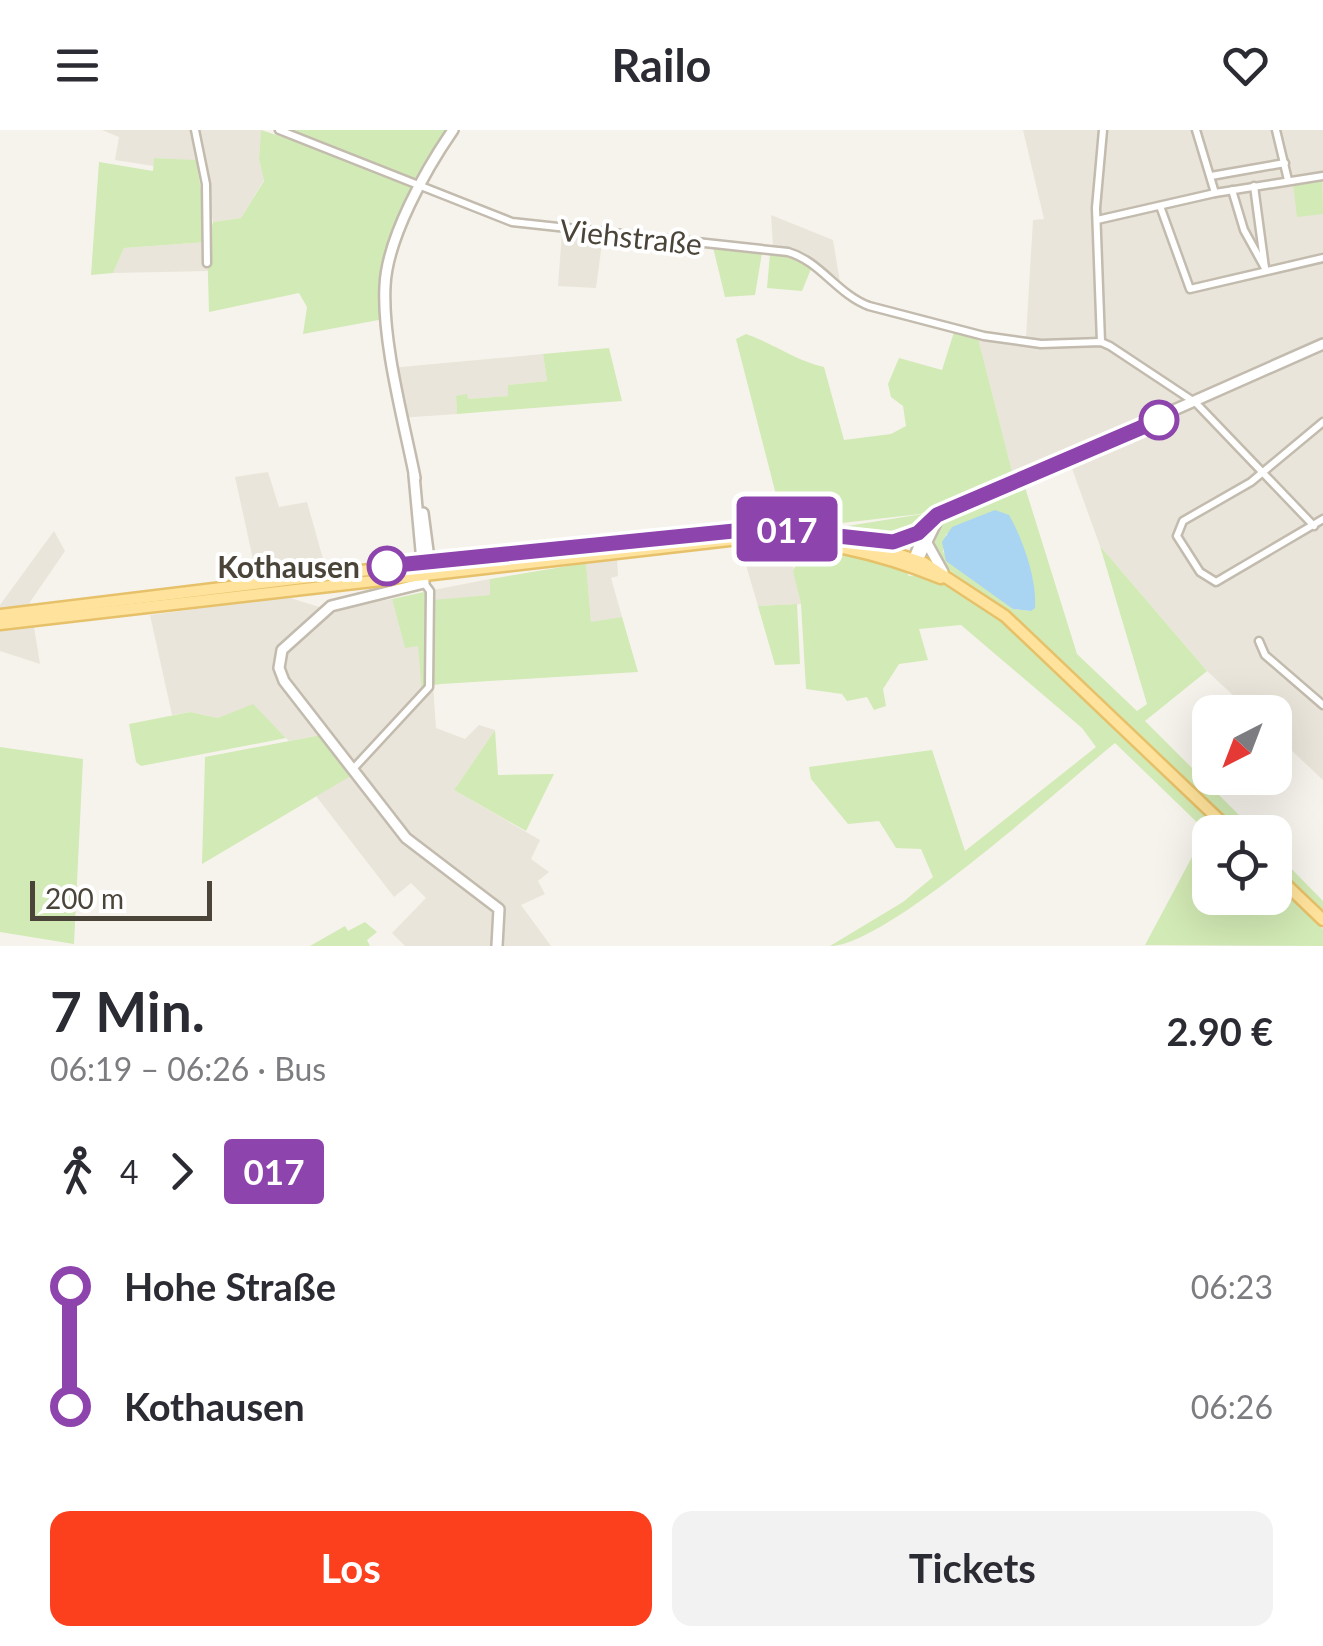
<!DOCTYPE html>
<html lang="de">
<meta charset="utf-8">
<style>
:root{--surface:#fff;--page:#f2f2f3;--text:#2b2b33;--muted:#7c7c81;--accent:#fc3f1d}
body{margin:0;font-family:Lato,sans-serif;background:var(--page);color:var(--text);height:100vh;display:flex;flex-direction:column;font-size:38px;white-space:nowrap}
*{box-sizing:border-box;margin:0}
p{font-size:32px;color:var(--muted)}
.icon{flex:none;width:55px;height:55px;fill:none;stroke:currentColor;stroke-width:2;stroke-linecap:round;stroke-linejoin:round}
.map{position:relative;height:816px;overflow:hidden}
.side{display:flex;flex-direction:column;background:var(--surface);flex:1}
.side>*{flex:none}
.badge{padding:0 20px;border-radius:8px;font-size:35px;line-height:65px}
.needle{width:65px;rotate:222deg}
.fabs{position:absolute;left:1192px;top:565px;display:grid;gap:20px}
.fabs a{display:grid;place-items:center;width:100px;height:100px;border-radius:20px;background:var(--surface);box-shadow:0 10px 40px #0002;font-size:50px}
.scale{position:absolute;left:30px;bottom:25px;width:182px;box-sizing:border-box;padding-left:10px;border:5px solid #4b4439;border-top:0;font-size:28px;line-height:35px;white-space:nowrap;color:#4b4439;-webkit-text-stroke:8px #fff;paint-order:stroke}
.map>.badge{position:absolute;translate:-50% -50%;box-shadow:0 0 0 5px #fff}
.legs{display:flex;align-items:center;gap:15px;height:110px;padding:0 50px;font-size:32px}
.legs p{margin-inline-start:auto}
.head{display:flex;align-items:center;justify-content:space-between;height:170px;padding:0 50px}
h1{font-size:55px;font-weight:700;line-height:75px}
.primary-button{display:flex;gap:20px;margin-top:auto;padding:20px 50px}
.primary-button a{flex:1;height:115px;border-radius:20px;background:var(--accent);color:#fff;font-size:40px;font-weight:700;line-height:115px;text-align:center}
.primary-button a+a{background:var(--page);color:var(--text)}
ul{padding:0 50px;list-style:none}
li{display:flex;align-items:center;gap:35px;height:120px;font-size:38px}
li i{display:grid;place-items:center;width:15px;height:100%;margin:0 12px;background:currentColor}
li i::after{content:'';width:25px;height:25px;margin:-12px;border:8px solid;border-radius:50%;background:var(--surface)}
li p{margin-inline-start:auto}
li:first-child i{background:linear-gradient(#0000 50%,currentColor 0)}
li:last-child i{background:linear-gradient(currentColor 50%,#0000 0)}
header{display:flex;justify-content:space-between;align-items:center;height:130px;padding:0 50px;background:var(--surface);font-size:45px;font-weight:700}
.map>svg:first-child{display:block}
</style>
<header><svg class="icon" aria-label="menu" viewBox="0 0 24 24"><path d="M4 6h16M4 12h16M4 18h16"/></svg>Railo<svg class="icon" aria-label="heart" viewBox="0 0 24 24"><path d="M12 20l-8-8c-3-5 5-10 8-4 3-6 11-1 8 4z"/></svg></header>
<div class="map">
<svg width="1323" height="816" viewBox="0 0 1323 816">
<rect width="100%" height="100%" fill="#f6f3ec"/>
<!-- residential -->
<g fill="#eae5da">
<polygon points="102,0 261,0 259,29 264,50 241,88 213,92 201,31 155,28 154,36 115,30 119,7"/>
<polygon points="1023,0 1323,0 1323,650 1275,605 1275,582 1251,582 1207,541 1100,416 1066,322 1013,345 978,208 979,201 1026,207 1033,90 1044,89"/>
<polygon points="771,85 833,110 841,158 813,130 773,116"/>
<polygon points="562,103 603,106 596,158 558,156"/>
<polygon points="208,112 209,141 113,143 124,118"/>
<polygon points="543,224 547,251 509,255 509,266 468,269 456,266 457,284 399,288 390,238"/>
<polygon points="268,342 279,377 307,372 325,436 256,443 235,347"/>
<polygon points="54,401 65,421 30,472 40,534 0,521 0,475"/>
<polygon points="789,417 801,474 758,476 741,418"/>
<polygon points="617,428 618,446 611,448 622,487 591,493 586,433"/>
<polygon points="490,449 491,465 432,471 433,460"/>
<polygon points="287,467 329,480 392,469 405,517 418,515 427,556 433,556 436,598 465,609 479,595 495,600 454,660 540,710 531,729 549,742 538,751 545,764 521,775 551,816 405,816 392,803 426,768 411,753 394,767 316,666 353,644 321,605 289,611 253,575 218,588 190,582 172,585 150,485"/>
</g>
<!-- green -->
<g fill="#d2eab5" fill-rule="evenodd">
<polygon points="261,0 313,17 315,11 289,0 450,0 385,137 384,189 303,204 307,177 299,163 209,182 207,112 124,118 113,143 91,145 99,32 153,41 154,28 196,30 209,107 213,92 241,88 264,51 259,29"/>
<polygon points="1322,51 1323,84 1297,87 1293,54"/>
<polygon points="713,117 762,123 755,165 725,167"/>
<polygon points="770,124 799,129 811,139 802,161 767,158"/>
<path d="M954 202 978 208 1013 345 920 384 842 393 782 388 736 209 746 204C775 214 794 230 824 237L844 310 891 304 906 296 903 276 891 267 888 254 899 228 942 240Z"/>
<polygon points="609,218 622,271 457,284 456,266 467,264 468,269 508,266 508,255 547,251 543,224"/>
<path d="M1024 354 1077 524 1137 581 1147 574 1100 416 1207 541 1145 591 1256 702H1238L1011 485 938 432 934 408 947 388ZM946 404 1019 406 1033 452 1031 481 1013 479 943 422Z"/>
<polygon points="935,382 904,406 880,410 785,394 841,397"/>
<path d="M757 416C809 416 856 424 905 441L909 446C975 437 1160 638 1215 690L1206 701 1115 613C1062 656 887 816 830 816L903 772 933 747 921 719 896 718 879 691 848 694 811 649 809 637 932 620 965 721 1096 617 1082 598 961 495 919 499 928 530 899 534 883 559 886 576 874 580 867 567 847 571 842 564 806 559 801 474 793 441 797 432 791 433 789 417Z"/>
<polygon points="586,433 591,492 622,487 638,542 441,554 427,556 422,563 418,516 405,518 392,469 433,460 433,470 490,465 490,449"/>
<polygon points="797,474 800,534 775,535 758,476"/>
<polygon points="253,574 286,608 141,636 136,632 129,594 190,582 218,588"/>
<polygon points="495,600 498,645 554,644 526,701 454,660"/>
<polygon points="321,605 354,644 202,734 205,627"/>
<polygon points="0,617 83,629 74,814 0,802"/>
<polygon points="1216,694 1225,702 1210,702 1210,768 1275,768 1275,753 1323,799 1323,816 1145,815 1200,712"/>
<polygon points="1275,722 1323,771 1323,785 1275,738"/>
<polygon points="365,792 377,802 367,810 370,816 310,816 345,796 348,801"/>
</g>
<!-- water -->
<path fill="#a9d4f2" d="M995 380 1009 385C1023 410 1037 449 1035 478L1031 481 1013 479 946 431 942 412 952 397Z"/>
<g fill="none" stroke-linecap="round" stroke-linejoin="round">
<!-- stream -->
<polyline stroke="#a9d4f2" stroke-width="2.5" points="427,32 436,18"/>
<!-- minor casing -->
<g stroke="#c2bbae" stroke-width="11">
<g id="minor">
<polyline points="195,0 206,54 207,133"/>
<path d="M279 0 512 92 788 122C820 131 837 164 869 176L984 206 1041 214 1101 212 1110 216 1196 273 1314 396"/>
<polyline points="1196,0 1215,63"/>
<polyline points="1276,0 1288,50"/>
<polyline points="1211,46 1285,33"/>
<polyline points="1254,56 1265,138"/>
<polyline points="1232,60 1244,100 1265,138"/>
<polyline points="1160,76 1190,159 1323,128"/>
<polyline points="1097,90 1215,63 1323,46"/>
<polyline points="1101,212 1096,78 1103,0"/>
<polyline points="1323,292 1251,352 1183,391 1177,406 1200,442 1216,452 1323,389"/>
<polyline points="1259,511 1265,525 1323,575"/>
<polyline points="353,639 429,557 430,461 424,453"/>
</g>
</g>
<!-- tertiary casing -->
<g stroke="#c2bbae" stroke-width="14">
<g id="tertiary">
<polyline points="414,345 424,453 331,476 282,520 279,538 284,551 406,708 499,779 497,816"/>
<path d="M415 348C404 292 382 212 385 156 387 108 426 39 453 0"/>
<polyline points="423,383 430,436"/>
<polyline points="867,412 906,409 937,385 1323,214"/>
<polyline points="928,415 943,442"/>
<polyline points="912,433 925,401"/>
<polyline points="916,434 937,391"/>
</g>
</g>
<!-- primary casing -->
<g stroke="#e6c16a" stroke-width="15">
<g id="primary">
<polyline points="0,485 590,413 764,398 843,406 924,433 1005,486 1232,702"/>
<path d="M0 494 747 408C817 409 876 422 941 448"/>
<polyline points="1275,744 1323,790"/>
</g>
</g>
<!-- minor -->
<use href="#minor" stroke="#fff" stroke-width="6"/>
<!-- tertiary -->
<use href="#tertiary" stroke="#fff" stroke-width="9"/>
<!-- primary -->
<use href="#primary" stroke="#ffe39c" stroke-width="10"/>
</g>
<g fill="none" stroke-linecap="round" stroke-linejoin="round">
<!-- line-1 casing -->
<g stroke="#fff" stroke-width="22">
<polyline id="line-1" points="387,436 764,398 893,412 918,403 937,385 1159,290"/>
</g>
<!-- line-1 -->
<use href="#line-1" stroke="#8e44ad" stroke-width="15"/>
</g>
<!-- markers -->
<g fill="#fff" stroke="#8e44ad" stroke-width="5">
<circle cx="1159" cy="290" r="18"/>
<circle cx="387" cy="436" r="18"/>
</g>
<g text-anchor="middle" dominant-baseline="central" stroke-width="8" stroke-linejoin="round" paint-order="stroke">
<!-- street labels -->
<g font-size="30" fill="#4b4439" stroke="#fff">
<text transform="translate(631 106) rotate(6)">Viehstraße</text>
</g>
<!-- stop labels -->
<g font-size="30" font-weight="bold" fill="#4b4439" stroke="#fff" text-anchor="end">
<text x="360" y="436">Kothausen</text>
</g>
</g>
</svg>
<div class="fabs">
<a><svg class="needle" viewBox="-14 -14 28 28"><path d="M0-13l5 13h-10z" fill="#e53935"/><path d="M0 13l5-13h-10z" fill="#7c7c81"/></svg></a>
<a><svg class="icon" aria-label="locate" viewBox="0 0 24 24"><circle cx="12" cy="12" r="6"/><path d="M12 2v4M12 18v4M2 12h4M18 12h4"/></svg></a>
</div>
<div class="scale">200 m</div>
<b class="badge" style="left:787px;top:399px;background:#8e44ad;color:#fff">017</b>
</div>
<section class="side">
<div class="head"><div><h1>7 Min.</h1><p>06:19 – 06:26 · Bus</p></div><b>2.90 €</b></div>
<div class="legs"><svg class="icon" aria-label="walk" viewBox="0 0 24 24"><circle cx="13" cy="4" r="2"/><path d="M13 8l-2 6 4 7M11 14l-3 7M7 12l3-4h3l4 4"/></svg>4<svg class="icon" aria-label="forward" viewBox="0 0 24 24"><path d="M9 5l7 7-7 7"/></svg><b class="badge" style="background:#8e44ad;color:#fff">017</b></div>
<ul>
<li><i style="color:#8e44ad"></i><b>Hohe Straße</b><p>06:23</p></li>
<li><i style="color:#8e44ad"></i><b>Kothausen</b><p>06:26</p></li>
</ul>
<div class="primary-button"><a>Los</a><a>Tickets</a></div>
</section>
